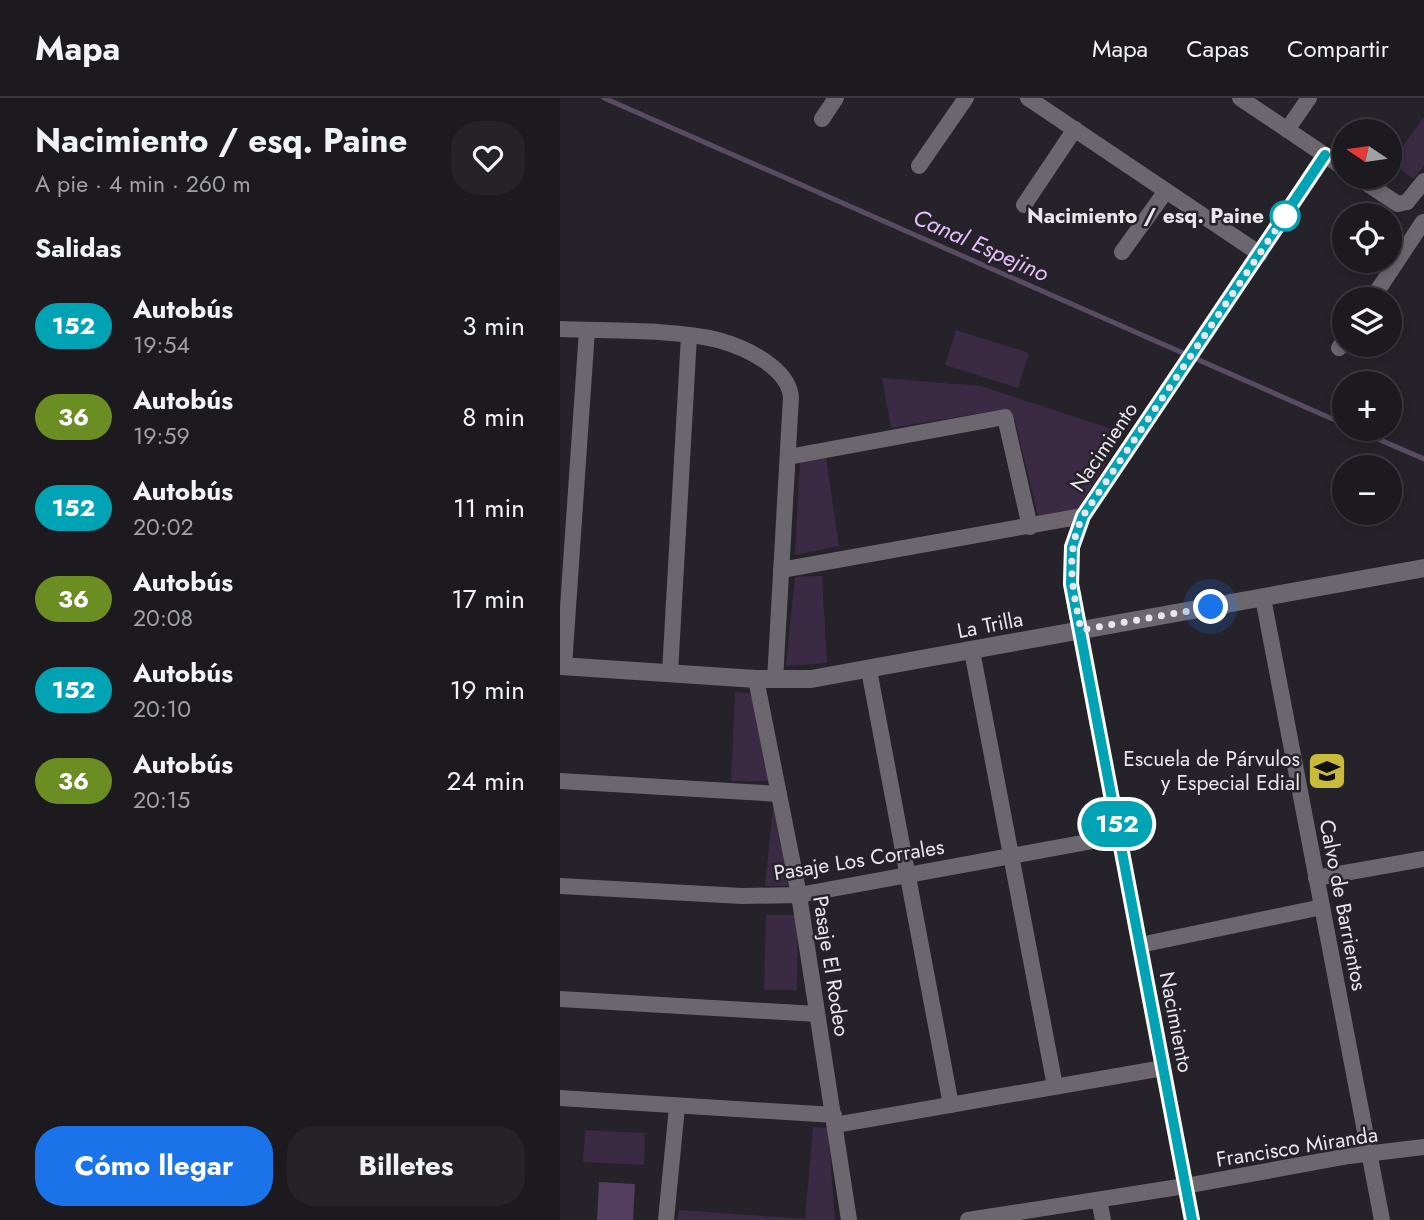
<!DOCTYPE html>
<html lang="es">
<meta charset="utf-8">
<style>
:root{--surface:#1c1a1f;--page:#252328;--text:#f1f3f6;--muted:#a0a1a4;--line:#3a383d;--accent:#1a73e8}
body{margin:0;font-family:Jost,sans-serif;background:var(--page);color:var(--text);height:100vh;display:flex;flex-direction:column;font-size:26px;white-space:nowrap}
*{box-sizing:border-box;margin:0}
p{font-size:23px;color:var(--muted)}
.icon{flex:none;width:38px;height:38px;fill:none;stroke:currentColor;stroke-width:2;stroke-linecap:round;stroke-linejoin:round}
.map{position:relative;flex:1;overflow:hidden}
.sheet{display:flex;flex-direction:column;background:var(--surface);width:560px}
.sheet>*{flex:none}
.badge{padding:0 14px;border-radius:23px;font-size:24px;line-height:46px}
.needle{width:46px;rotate:283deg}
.tools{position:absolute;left:772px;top:21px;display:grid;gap:14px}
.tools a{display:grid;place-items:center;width:70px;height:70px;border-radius:50%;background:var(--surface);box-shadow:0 4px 10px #0003,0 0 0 2px var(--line);font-size:35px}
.you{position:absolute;width:35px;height:35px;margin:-18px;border:5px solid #fff;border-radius:50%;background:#1a73e8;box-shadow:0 0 0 10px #1a73e833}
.map>.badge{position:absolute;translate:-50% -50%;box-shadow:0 0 0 4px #fff}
h2{padding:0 35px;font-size:26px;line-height:63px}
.round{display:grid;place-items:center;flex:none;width:74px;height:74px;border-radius:28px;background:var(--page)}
.head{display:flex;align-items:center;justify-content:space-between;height:119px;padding:0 35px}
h1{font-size:33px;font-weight:700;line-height:52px}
.primary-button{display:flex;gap:14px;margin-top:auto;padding:14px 35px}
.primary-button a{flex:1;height:80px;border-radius:28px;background:var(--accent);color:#fff;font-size:28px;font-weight:700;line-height:80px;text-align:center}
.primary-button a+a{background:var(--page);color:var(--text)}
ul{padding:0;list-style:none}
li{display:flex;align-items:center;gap:21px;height:91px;padding:0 35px}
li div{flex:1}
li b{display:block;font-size:26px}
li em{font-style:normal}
li .badge{min-width:77px;font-weight:700;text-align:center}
header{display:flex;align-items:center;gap:42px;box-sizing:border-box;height:98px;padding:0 35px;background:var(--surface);border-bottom:2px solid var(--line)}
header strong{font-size:33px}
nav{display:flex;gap:38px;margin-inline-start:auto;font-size:24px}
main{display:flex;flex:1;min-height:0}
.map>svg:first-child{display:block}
</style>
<header>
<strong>Mapa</strong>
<nav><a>Mapa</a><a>Capas</a><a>Compartir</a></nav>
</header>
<main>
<section class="sheet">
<div class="head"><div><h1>Nacimiento / esq. Paine</h1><p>A pie · 4 min · 260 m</p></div><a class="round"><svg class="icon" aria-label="heart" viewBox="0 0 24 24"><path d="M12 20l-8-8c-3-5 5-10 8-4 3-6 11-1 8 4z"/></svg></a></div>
<h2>Salidas</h2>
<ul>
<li><span class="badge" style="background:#00a3b4;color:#fff">152</span><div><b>Autobús</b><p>19:54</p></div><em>3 min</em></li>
<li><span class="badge" style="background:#6b8e23;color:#fff">36</span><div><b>Autobús</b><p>19:59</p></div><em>8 min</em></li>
<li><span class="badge" style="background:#00a3b4;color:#fff">152</span><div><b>Autobús</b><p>20:02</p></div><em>11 min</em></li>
<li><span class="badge" style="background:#6b8e23;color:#fff">36</span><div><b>Autobús</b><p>20:08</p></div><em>17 min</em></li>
<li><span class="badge" style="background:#00a3b4;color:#fff">152</span><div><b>Autobús</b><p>20:10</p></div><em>19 min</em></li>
<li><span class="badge" style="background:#6b8e23;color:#fff">36</span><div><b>Autobús</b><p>20:15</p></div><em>24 min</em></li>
</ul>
<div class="primary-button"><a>Cómo llegar</a><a>Billetes</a></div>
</section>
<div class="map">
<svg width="864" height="1122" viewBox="0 0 864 1122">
<rect width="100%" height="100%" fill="#262229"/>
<!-- green -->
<g fill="#3a2a44">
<polygon points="864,19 864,67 854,81 831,65"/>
<polygon points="396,232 469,255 458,290 385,267"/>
<polygon points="322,280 421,288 564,335 518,411 479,422 455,323 439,312 331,330"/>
<polygon points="266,359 279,448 235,457 240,364"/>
<polygon points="262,478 267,565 226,568 235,479"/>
<polygon points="175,594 197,596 212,683 171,683"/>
<polygon points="213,708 229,788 205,788"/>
<polygon points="206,817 238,817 237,892 204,892"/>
<polygon points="253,1029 268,1030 275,1122 117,1122 119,1112 245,1121"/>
<polygon points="25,1032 85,1035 84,1067 23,1064"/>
</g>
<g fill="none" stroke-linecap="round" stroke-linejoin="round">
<!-- stream -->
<g stroke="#594b61" stroke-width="5">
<polyline points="44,0 784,326"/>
<polyline points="795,331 864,361"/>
</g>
</g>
<!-- building -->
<polygon fill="#533e5f" points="39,1084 75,1086 73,1122 37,1122"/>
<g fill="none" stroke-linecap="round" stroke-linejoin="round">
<!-- minor -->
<g stroke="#6c666f" stroke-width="16">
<polyline points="468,0 700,156"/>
<polyline points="680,0 784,70"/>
<polyline points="262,21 276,0"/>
<polyline points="727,32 749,0"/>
<polyline points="359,68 406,0"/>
<polyline points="797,79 838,106 847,104"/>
<polyline points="847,104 864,83"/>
<polyline points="464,107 515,31"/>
<polyline points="562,154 606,93"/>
<polyline points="812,201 863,124"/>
<path d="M0 231C46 233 115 231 158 242 184 249 228 269 231 299L215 582"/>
<polyline points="779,250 784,243"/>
<polyline points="228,359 445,319 470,429"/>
<polyline points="221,472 523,418"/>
<polyline points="703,500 822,1122"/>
<polyline points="412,553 495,988"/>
<polyline points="4,568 27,232"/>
<polyline points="309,572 391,1007"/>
<polyline points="110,575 129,238"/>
<polyline points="196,581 239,797 289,1122"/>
<polyline points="0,683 219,696"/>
<polyline points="756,780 864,761"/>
<polyline points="0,788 182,798 239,797 560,738"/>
<polyline points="580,847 762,809"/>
<polyline points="0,901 257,916"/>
<polyline points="0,1000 274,1017"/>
<polyline points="275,1027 603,970"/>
<polyline points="539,1102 543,1122"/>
<polyline points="106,1122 117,1009"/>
<polyline points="408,1122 625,1088 789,1058 864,1049"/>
<polyline points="632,1122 511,486 512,449 523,418 765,57"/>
</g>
<!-- tertiary -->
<polyline stroke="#6c666f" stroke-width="18" points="0,568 196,581 251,581 864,470"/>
</g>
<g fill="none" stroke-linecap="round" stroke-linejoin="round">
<!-- line casing -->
<g stroke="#fff" stroke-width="16">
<polyline id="line" points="632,1122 511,486 512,449 523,418 765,57"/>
</g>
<!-- line -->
<use href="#line" stroke="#00a3b4" stroke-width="10"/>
<!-- walk -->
<path stroke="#eae7ec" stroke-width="7" stroke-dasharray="0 12.6" d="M651 509 521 532C513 492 504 457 523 418L725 118"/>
</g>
<!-- icons -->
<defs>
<g id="school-square" transform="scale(2.0125)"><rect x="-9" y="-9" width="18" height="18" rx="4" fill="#caba3a" stroke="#262229"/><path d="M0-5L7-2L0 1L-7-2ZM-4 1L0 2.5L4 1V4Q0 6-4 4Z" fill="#111"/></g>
</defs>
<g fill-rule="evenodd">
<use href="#school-square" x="767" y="673"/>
</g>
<!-- markers -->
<circle fill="#fff" stroke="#00a3b4" stroke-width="3.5" cx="725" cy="118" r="14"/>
<g text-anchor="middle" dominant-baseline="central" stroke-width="5" stroke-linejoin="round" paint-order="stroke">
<!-- stop labels -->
<g font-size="21" font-weight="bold" fill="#eae7ec" stroke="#262229" text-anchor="end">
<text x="704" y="118">Nacimiento / esq. Paine</text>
</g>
<!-- street labels -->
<g font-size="21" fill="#eae7ec" stroke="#262229">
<text transform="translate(544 349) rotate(-56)">Nacimiento</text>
<text transform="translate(430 527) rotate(-11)">La Trilla</text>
<text transform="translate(299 762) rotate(-9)">Pasaje Los Corrales</text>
<text transform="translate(783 807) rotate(79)">Calvo de Barrientos</text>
<text transform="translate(271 868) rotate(81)">Pasaje El Rodeo</text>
<text transform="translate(616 924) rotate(79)">Nacimiento</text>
<text transform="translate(737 1049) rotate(-9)">Francisco Miranda</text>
</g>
<!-- poi labels -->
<g font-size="21" fill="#eae7ec" stroke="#262229" text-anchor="end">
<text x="740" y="661">Escuela de Párvulos<tspan x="740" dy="24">y Especial Edial</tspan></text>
</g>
<!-- water labels -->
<g font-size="23" font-style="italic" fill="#e4bffc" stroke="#262229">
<text transform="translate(421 147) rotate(24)">Canal Espejino</text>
</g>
</g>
</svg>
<div class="tools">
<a><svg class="needle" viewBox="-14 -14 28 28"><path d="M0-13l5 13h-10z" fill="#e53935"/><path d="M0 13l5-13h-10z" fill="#a0a1a4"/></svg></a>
<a><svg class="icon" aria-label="locate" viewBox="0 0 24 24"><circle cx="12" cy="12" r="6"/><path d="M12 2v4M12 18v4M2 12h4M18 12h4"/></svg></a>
<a><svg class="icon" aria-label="layers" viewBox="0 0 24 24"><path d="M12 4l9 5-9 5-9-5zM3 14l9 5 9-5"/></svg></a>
<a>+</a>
<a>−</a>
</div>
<div class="you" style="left:651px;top:509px"></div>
<b class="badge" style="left:557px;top:726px;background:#00a3b4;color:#fff">152</b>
</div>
</main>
